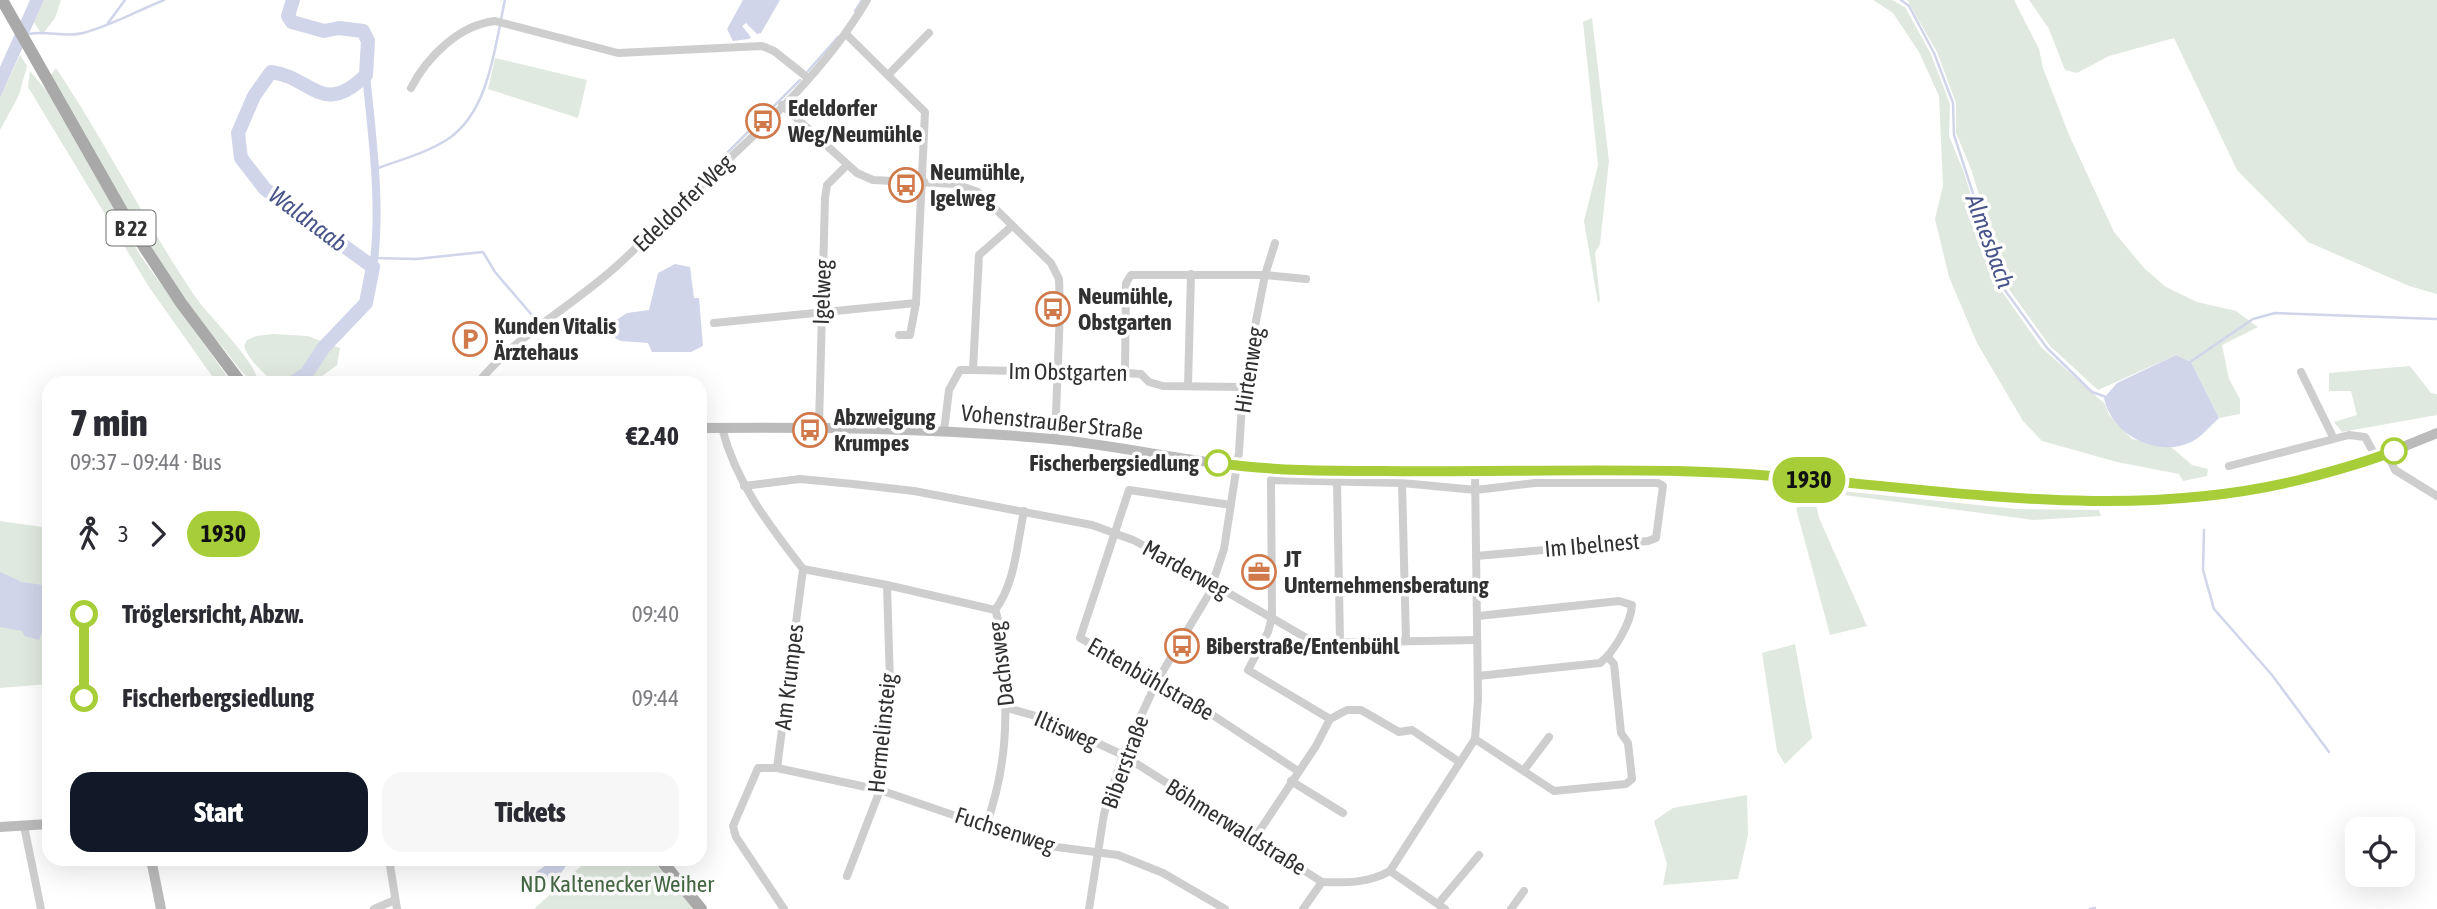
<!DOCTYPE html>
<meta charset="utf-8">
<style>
:root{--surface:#fff;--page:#f7f7f7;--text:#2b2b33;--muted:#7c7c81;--accent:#111827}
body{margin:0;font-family:"Asap Condensed",sans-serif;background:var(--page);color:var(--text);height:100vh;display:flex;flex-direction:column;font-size:26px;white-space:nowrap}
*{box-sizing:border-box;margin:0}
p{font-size:23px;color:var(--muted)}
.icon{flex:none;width:38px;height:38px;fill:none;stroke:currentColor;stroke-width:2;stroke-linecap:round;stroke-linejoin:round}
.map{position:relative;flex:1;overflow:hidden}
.details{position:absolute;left:42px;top:376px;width:665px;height:490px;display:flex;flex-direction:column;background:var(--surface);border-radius:21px;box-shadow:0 7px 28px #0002}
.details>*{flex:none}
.badge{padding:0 14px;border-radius:23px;font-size:24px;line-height:46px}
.tools{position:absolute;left:2345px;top:817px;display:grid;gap:14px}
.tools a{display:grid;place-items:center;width:70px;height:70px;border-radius:14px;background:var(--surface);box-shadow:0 7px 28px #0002;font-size:35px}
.map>.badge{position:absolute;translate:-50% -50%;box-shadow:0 0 0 4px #fff}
.legs{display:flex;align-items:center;gap:10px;height:77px;padding:0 28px;font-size:23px}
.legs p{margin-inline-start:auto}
.headline{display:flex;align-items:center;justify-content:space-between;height:119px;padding:0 28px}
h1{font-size:38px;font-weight:800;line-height:52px}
.action{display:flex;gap:14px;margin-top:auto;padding:14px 28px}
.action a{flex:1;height:80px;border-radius:21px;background:var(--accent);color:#fff;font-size:28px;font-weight:800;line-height:80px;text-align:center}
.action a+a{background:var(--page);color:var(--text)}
ul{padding:0 28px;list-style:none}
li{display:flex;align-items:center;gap:24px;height:84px;font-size:26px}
li i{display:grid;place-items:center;width:10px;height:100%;margin:0 9px;background:currentColor}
li i::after{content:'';width:18px;height:18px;margin:-9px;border:5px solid;border-radius:50%;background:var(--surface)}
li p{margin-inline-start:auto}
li:first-child i{background:linear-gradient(#0000 50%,currentColor 0)}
li:last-child i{background:linear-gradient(currentColor 50%,#0000 0)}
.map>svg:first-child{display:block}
</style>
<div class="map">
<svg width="2437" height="909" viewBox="0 0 2437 909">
<rect width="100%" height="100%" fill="#fff"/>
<!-- green -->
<g fill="#e0e9df">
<polygon points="44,0 61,0 55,18 42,35 34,22"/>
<polygon points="1873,0 1892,0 1905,7 1931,54 1950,104 1949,136 1963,170 2001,290 2042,348 2105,404 2109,415 2132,439 2171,447 2192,465 2208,469 2207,476 2183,481 2179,474 2117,462 2042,441 2023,421 1977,343 1949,277 1935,219 1943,186 1939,96 1919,52 1893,13"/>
<polygon points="1907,0 2014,0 2039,49 2043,68 2069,135 2114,232 2145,269 2166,287 2197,302 2236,311 2258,327 2222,345 2229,379 2240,399 2240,414 2219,418 2191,362 2176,355 2098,390 2050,346 2008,288 1971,169 1956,133 1956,103 1937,52"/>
<polygon points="2029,0 2437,0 2437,294 2409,286 2308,242 2237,170 2174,38 2109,56 2077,73 2065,70 2049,29"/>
<polygon points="1592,18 1609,161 1600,244 1595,253 1600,300 1598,303 1584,221 1598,165 1583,22"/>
<polygon points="20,55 27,66 19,95 0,130 0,98"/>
<polygon points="495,58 587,80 578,118 488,89"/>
<path d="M56 68C107 144 147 227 199 302 212 319 258 364 258 383 245 379 236 364 228 354 157 270 105 172 50 76Z"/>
<polygon points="30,71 48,93 140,255 232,383 217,383 149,287 28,87"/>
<path d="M273 334 308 336 321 341 304 366 285 383H273C265 372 249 362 244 346L247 340 256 336Z"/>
<polygon points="332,345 340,348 337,365 313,383 302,383 314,373"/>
<polygon points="2410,366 2431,393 2437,394 2437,415 2342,432 2334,422 2357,415 2351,391 2329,391 2329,373"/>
<polygon points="1813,489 1819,518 1867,626 1830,635 1797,512 1795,492"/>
<polygon points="1823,489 2017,509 2099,510 2101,516 2034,520 1829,493"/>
<polygon points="0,521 49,528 49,684 0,688"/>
<polygon points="1795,644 1812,738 1785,764 1777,751 1762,653"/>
<polygon points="1747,795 1748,835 1738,879 1663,885 1667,864 1654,821 1673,808"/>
<polygon points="589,859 651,859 694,909 534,909"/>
</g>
<!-- water -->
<g fill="#d0d5e9">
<polygon points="30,0 44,0 0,98 0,67"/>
<polygon points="743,0 780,0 761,33 757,34 746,23 742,26 751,37 749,39 733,41 727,29"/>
<polygon points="675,264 690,267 694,298 699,298 703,346 691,352 652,352 648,343 621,341 615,338 615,321 627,313 649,310 658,273"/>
<path d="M2176 355 2191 362 2219 418C2210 426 2200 439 2189 443 2155 457 2111 434 2104 398L2117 383Z"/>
<polygon points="0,572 22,582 49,586 49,622 46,622 39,640 25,636 22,631 0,627"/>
<path d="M555 859H592L577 865 567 863C563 874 551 884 537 881L535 873Z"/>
</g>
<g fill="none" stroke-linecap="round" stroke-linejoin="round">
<!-- stream -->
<g stroke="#d0d5e9" stroke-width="2.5">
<polyline points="1901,0 1909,6 1934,53 1953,103 1954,135 2004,289 2047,348 2092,392 2106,397"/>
<polyline points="855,11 862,0"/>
<polyline points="108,23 125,0"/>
<path d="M29 34C47 30 64 38 83 33 110 26 137 11 164 0"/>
<polyline points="808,71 838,37"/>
<path d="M373 170C396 161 427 153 448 139 490 111 495 44 505 0"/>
<polyline points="701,179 800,80"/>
<polyline points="374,258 416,259 483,252 495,272 537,321"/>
<polyline points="2190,362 2253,319 2275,313 2437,319"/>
<polyline points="2204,530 2203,570 2214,609 2272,675 2329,752"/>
<polyline points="2090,909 2095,908"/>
</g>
<!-- canal -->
<path stroke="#d0d5e9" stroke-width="8" d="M366 75C372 134 382 209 373 267"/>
<!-- river -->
<path stroke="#d0d5e9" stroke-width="14" d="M293 0 288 16 292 22 324 31 339 28 363 31 368 41 366 75C322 118 312 77 271 72L254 96 238 133 241 158 265 189 373 267 366 303 324 347 307 373 293 383"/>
<!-- street -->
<g stroke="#cecece" stroke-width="8">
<polyline points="846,34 925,112 916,303 910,335 899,335"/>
<polyline points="888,75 929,33"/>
<path d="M411 88C427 57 459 25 495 21L618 53 762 46 774 51 808 78"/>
<polyline points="782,105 857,173 873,180 956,184 978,192 1051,263 1059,279 1060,310 1055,439"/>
<polyline points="1012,226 979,255 973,370 1125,373 1141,374 1149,382 1163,386 1243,387"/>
<polyline points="714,323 916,303"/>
<polyline points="2301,372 2333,437"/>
<polyline points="1125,373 1126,283 1131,275 1265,275 1306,279"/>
<path d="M478 383C516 335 575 305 620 263 642 243 663 220 685 200 749 140 822 77 867 0"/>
<polyline points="1188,385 1191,274"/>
<polyline points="819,426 825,198 827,185 846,166"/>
<path d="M722 428C736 483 769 525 803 569L777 768"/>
<polyline points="944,431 949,390 960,370 973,370"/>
<polyline points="2387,454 2395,470 2437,496"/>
<polyline points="2229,466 2349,435 2365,437 2376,457"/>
<polyline points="1337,482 1340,641"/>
<polyline points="1402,483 1406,640"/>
<polyline points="744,486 800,479 853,484 914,491 1092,525 1133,540 1168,558 1315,643 1477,640"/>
<polyline points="1231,505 1129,490 1080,638 1173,689 1298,771"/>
<path d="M803 569 887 585 995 610C1001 625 1001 643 1002 659 1009 718 1006 769 986 826"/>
<path d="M995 610C1015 584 1017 544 1024 511"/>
<path d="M1478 616 1619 601 1632 605C1631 623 1614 652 1600 663L1478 676"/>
<path d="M1007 708 1043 718 1123 755 1322 882C1346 883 1369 883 1390 871L1475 739 1478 699 1475 472"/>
<polyline points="1330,719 1248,670 1268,632 1272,617 1271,480 1402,483 1476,490 1535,483 1658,483 1663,486 1656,538 1648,541 1476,556"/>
<polyline points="1475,739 1554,791 1626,784 1632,779 1628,743 1621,733 1614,664 1608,657"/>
<polyline points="1524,770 1549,737"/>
<polyline points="1291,781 1343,813"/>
<polyline points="24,826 41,909"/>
<polyline points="1254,839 1316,746 1330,719 1347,710 1361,710 1399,732 1412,730 1458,761"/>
<polyline points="389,859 397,909"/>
<polyline points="1390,871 1445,909"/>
<polyline points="847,876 880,790 890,683 887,585"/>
<polyline points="1438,904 1479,855"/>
<polyline points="374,909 395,900"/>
<polyline points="784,909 736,837 733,826 758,768 777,768 880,790 1041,845 1118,855 1163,873 1225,909"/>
<polyline points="1089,909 1104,814 1123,755 1157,681 1209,594 1224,549 1239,452 1243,387 1265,275 1275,243"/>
<polyline points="1303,909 1322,882"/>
<polyline points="1511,909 1524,891"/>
</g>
<!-- secondary -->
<g stroke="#bbb" stroke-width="10">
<path d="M700 428C817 427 934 428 1052 439 1124 446 1196 464 1269 469 1425 478 1580 466 1736 474 1859 480 1980 502 2104 503 2219 504 2332 478 2437 433"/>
<polyline points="0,827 49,824"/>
<polyline points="151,859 161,909"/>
</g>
<!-- primary -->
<g stroke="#a9a9a9" stroke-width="12">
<polyline points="2,0 131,227 181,303 241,383"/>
<polyline points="660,859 701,909"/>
</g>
</g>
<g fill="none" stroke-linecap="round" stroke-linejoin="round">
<!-- line-1 casing -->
<g stroke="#fff" stroke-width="16">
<path id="line-1" d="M1218 463C1273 471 1329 471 1384 471 1481 472 1579 469 1676 471 1885 475 2095 531 2303 479 2334 471 2364 463 2394 451"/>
</g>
<!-- line-1 -->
<use href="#line-1" stroke="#a7ce39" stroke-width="10"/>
</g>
<!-- icons -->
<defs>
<g id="bus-ring" transform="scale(1.75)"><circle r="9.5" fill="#fff" stroke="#d07a4c" stroke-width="1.5"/><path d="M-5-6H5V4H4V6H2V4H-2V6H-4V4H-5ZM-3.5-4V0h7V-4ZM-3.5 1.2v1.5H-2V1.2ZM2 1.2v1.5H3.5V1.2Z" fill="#d07a4c"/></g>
<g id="parking-ring" transform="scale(1.75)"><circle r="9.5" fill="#fff" stroke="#d07a4c" stroke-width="1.5"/><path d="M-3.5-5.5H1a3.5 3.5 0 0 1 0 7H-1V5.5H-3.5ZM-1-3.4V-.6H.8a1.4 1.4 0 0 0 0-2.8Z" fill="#d07a4c"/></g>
<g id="office-ring" transform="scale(1.75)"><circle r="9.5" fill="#fff" stroke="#d07a4c" stroke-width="1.5"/><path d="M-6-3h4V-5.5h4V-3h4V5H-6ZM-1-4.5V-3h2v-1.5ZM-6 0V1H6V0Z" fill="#d07a4c"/></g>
</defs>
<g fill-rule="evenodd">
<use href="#bus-ring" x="763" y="121"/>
<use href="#bus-ring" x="906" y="185"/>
<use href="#bus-ring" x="1053" y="309"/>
<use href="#parking-ring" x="470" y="339"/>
<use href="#bus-ring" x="810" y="430"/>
<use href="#office-ring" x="1259" y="572"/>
<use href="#bus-ring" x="1182" y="646"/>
</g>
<!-- markers -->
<g fill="#fff" stroke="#a7ce39" stroke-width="3.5">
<circle cx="2394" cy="451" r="12"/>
<circle cx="1218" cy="463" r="12"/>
</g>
<g text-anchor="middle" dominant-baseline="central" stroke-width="7" stroke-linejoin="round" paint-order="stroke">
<!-- shield labels -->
<rect fill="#fff" stroke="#6f6f6f" stroke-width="2" x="106.5" y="210.5" width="49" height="35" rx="5"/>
<g font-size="21" font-weight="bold" fill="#313131">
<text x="131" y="228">B 22</text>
</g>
<!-- poi labels -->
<g font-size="23" font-weight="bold" fill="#313131" stroke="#fff" text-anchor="start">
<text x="788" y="108">Edeldorfer<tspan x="788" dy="26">Weg/Neumühle</tspan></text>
<text x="930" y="172">Neumühle,<tspan x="930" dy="26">Igelweg</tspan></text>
<text x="1078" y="296">Neumühle,<tspan x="1078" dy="26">Obstgarten</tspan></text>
<text x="494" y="326">Kunden Vitalis<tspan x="494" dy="26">Ärztehaus</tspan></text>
<text x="834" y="417">Abzweigung<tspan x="834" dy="26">Krumpes</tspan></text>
<text x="1284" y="559">JT<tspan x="1284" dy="26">Unternehmensberatung</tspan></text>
<text x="1206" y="646">Biberstraße/Entenbühl</text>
</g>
<!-- street labels -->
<g font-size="23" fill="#313131" stroke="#fff">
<text transform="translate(683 203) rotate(-44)">Edeldorfer Weg</text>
<text transform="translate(822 292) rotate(-88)">Igelweg</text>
<text transform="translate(1249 370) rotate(-81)">Hirtenweg</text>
<text transform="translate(1068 372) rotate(1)">Im Obstgarten</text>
<text transform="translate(1052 422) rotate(6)">Vohenstraußer Straße</text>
<text transform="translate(1592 545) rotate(-5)">Im Ibelnest</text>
<text transform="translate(1186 569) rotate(29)">Marderweg</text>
<text transform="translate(1001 664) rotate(-97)">Dachsweg</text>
<text transform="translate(789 677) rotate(-83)">Am Krumpes</text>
<text transform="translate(1151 679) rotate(30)">Entenbühlstraße</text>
<text transform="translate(1066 730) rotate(23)">Iltisweg</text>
<text transform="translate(882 733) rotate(-84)">Hermelinsteig</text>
<text transform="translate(1125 762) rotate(-70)">Biberstraße</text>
<text transform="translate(1236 827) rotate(32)">Böhmerwaldstraße</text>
<text transform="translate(1005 830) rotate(18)">Fuchsenweg</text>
</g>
<!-- stop labels -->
<g font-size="23" font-weight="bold" fill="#313131" stroke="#fff" text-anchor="end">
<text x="1199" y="463">Fischerbergsiedlung</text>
</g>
<!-- park labels -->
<g font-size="23" fill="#456844" stroke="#fff">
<text x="617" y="884">ND Kaltenecker Weiher</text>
</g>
<!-- water labels -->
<g font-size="24" font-style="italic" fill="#49558a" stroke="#fff">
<text transform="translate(308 219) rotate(37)">Waldnaab</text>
<text transform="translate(1990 241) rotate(70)">Almesbach</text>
</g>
</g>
</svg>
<div class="tools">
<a><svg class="icon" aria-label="locate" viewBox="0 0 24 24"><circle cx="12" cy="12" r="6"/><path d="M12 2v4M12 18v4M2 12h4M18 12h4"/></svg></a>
</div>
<b class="badge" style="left:1809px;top:480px;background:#a7ce39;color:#111">1930</b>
<section class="details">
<div class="headline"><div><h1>7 min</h1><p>09:37 – 09:44 · Bus</p></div><b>€2.40</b></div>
<div class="legs"><svg class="icon" aria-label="walk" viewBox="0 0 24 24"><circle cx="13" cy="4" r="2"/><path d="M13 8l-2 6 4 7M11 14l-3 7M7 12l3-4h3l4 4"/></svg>3<svg class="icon" aria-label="forward" viewBox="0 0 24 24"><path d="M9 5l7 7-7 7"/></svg><b class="badge" style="background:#a7ce39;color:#111">1930</b></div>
<ul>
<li><i style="color:#a7ce39"></i><b>Tröglersricht, Abzw.</b><p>09:40</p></li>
<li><i style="color:#a7ce39"></i><b>Fischerbergsiedlung</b><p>09:44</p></li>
</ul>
<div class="action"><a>Start</a><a>Tickets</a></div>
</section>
</div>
